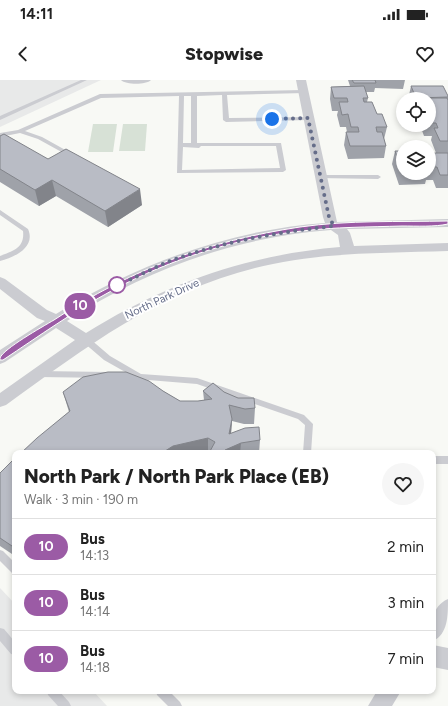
<!DOCTYPE html>
<meta charset="utf-8">
<style>
:root{--surface:#fff;--page:#f6f6f6;--text:#222;--muted:#767676;--line:#e0e0e0}
body{margin:0;font-family:Figtree,sans-serif;background:var(--page);color:var(--text);height:100vh;display:flex;flex-direction:column;font-size:15px;white-space:nowrap}
*{box-sizing:border-box;margin:0}
p{font-size:13px;color:var(--muted)}
.icon{flex:none;width:22px;height:22px;fill:none;stroke:currentColor;stroke-width:2;stroke-linecap:round;stroke-linejoin:round}
.map{position:relative;flex:1;overflow:hidden}
.panel{position:absolute;left:12px;top:370px;width:424px;height:244px;display:flex;flex-direction:column;background:var(--surface);border-radius:8px;box-shadow:0 2px 6px #0003}
.panel>*{flex:none}
.badge{padding:0 8px;border-radius:13px;font-size:14px;line-height:26px}
.fabs{position:absolute;left:396px;top:12px;display:grid;gap:8px}
.fabs a{display:grid;place-items:center;width:40px;height:40px;border-radius:50%;background:var(--surface);box-shadow:0 2px 6px #0003;font-size:20px}
.you{position:absolute;width:20px;height:20px;margin:-10px;border:3px solid #fff;border-radius:50%;background:#1a73e8;box-shadow:0 0 0 6px #1a73e833}
.map>.badge{position:absolute;translate:-50% -50%;box-shadow:0 0 0 2px #fff}
.round{display:grid;place-items:center;flex:none;width:42px;height:42px;border-radius:21px;background:var(--page)}
.headline{display:flex;align-items:center;justify-content:space-between;height:68px;padding:0 12px}
h1{font-size:19px;font-weight:800;line-height:30px}
ul{padding:0;list-style:none}
li{display:flex;align-items:center;gap:12px;height:56px;padding:0 12px;border-top:1px solid var(--line)}
li div{flex:1}
li b{display:block;font-size:15px}
li em{font-style:normal}
li .badge{min-width:44px;font-weight:700;text-align:center}
.status{display:flex;justify-content:space-between;align-items:center;height:28px;padding:0 20px;background:var(--surface);direction:ltr}
.status svg{height:11px;fill:currentColor}
header{display:flex;justify-content:space-between;align-items:center;height:52px;padding:0 12px;background:var(--surface);font-size:18px;font-weight:800}
.map>svg:first-child{display:block}
</style>
<div class="status"><b>14:11</b><svg viewBox="0 0 49 12"><path d="M0 12V9h3v3zM5 12V6h3v6zM10 12V3h3v9zM15 12V0h3v12zM26 1h20v11H26zM47 4h2v5h-2z"/></svg></div>
<header><svg class="icon" aria-label="back" viewBox="0 0 24 24"><path d="M15 5l-7 7 7 7"/></svg>Stopwise<svg class="icon" aria-label="heart" viewBox="0 0 24 24"><path d="M12 20l-8-8c-3-5 5-10 8-4 3-6 11-1 8 4z"/></svg></header>
<div class="map">
<svg width="448" height="626" viewBox="0 0 448 626">
<rect width="100%" height="100%" fill="#f8f9f5"/>
<!-- built -->
<g fill="#e8e9e9">
<polygon points="0,0 101,0 0,47"/>
<polygon points="0,508 15,524 15,611 93,611 107,626 0,626"/>
</g>
<!-- green -->
<g fill="#d7e1d6">
<polygon points="93,44 117,44 113,72 88,72"/>
<polygon points="123,44 147,44 145,71 119,71"/>
</g>
<g fill="none" stroke-linecap="round" stroke-linejoin="round">
<!-- lane -->
<g fill="#cbccd1" fill-rule="evenodd">
<polygon points="81,0 87,0 0,40 0,36"/>
<path d="M303 10 306 12 305 13 227 15 229 38 310 37V39L308 40 226 42 223 40 222 15 197 16V63H281L286 90 283 92 177 93 179 16 101 18 25 51 42 57 69 72V74L67 75 38 59 20 53 0 57V53L18 50 100 14ZM184 16H191V63H183ZM201 66H276L280 88 182 90 183 67 199 68Z"/>
<polygon points="320,95 378,95 381,97 378,99 318,98 318,96"/>
<path d="M0 130 28 149C36 167 15 177 0 181V176C13 171 25 168 23 151L0 135Z"/>
<polygon points="86,257 89,258 110,276 141,294 197,298 304,335 313,344 311,373 303,373 305,345 298,339 197,304 124,298 123,296 127,293 104,280 83,262 82,260 83,258"/>
<polygon points="39,291 109,292 113,295 109,298 39,297 35,294"/>
<rect x="433" y="376" width="15" height="8"/>
<polygon points="0,470 3,471 15,483 15,495 12,493 0,481"/>
<polygon points="0,548 4,549 15,562 15,575 11,574 0,561"/>
<polygon points="47,611 59,611 69,622 71,626 58,626 48,615"/>
<polygon points="156,611 169,611 180,622 182,626 168,626 157,615"/>
</g>
<!-- street -->
<g fill="#cbccd1" fill-rule="evenodd">
<path d="M121 0H151C146 5 126 5 121 0Z"/>
<path d="M296 0H306L337 142 448 139V147L347 149 350 153 354 166 448 163V171C390 173 331 172 273 184 166 206 92 263 6 325L0 327V313L75 260 56 248 5 282 0 284V270L45 241 37 238 0 209V197L5 199 47 230 56 234C137 184 229 150 325 143L323 137ZM331 150 338 155 340 167C247 175 166 203 86 253L67 241C147 189 236 157 331 150Z"/>
<path d="M448 519C448 536 448 554 433 561 433 544 430 527 448 519Z"/>
<polygon points="433,565 448,568 448,590 433,587"/>
<polygon points="377,611 401,611 392,626 368,626"/>
</g>
</g>
<!-- wall -->
<g fill="#9fa2a9">
<polygon points="348,0 405,0 403,9 375,8 374,12 366,12 368,18 367,22 387,47 384,59 386,66 384,78 348,79 344,65 346,52 347,52 346,47 340,47 337,35 338,31 332,31 330,19 331,7 350,6"/>
<polygon points="411,6 448,16 448,108 436,108 433,100 426,100 425,104 399,105 392,84 395,71 403,71 403,93 429,93 429,76 430,76 431,73 436,73 431,60 432,56 424,56 420,45 429,45 429,19 411,19 409,15"/>
<polygon points="0,56 48,79 142,125 108,147 56,116 39,126 0,102"/>
<polygon points="163,311 180,321 198,321 204,320 203,311 224,312 255,328 254,344 244,344 232,341 231,353 260,360 259,373 21,373 69,332 63,312"/>
<polygon points="15,378 15,476 0,466 0,393"/>
</g>
<!-- shaded-wall -->
<g fill="#82848a">
<polygon points="52,100 56,116 39,126 35,110"/>
<polygon points="140,109 142,125 108,147 105,131"/>
<polygon points="232,339 231,354 241,363 240,373 222,373 229,354"/>
<polygon points="208,358 208,373 162,373 173,366"/>
</g>
<!-- building -->
<g fill="#b9bcc5" stroke="#82848a">
<polygon points="352,0 375,0 376,3 354,3"/>
<polygon points="364,6 368,18 363,18 364,22 372,22 377,34 382,34 387,47 376,47 377,52 382,52 386,66 350,66 346,52 359,52 358,47 351,47 348,34 342,35 339,22 348,22 347,18 334,18 331,7"/>
<polygon points="411,6 443,6 448,16 448,17 416,18"/>
<polygon points="414,18 447,18 448,20 448,61 440,61 434,48 438,48 436,43 429,43 429,19 414,19"/>
<polygon points="4,54 48,79 66,69 140,109 105,131 52,100 35,110 0,89 0,56"/>
<polygon points="395,71 403,71 403,92 402,92"/>
<polygon points="431,73 448,73 448,95 440,95 437,87 429,87 429,76 432,76"/>
<polygon points="108,292 126,292 149,301 163,311 180,321 198,321 212,319 203,311 213,303 224,312 238,318 254,318 255,328 245,329 229,325 232,339 229,354 245,348 259,347 260,360 241,363 225,370 222,373 209,373 215,362 208,358 173,366 162,373 21,373 37,358 70,331 63,312 83,297"/>
<polygon points="15,378 15,468 0,458 0,393"/>
</g>
<!-- line -->
<path fill="#9b5ba5" stroke="#fff" d="M448 141V144C435 147 417 146 402 146 369 147 335 147 302 151 236 158 171 179 113 210 74 231 39 256 3 280H0V278C3 269 42 247 54 240 131 189 208 161 300 147 349 140 399 142 448 141Z"/>
<g fill="none" stroke-linecap="round" stroke-linejoin="round">
<!-- walk -->
<path stroke="#656d89" stroke-width="4" stroke-dasharray="0 7.2" d="M117 205C136 198 154 187 173 180 225 161 279 152 334 146L329 137 308 38 272 39"/>
</g>
<!-- markers -->
<circle fill="#fff" stroke="#9b5ba5" stroke-width="2" cx="117" cy="205" r="8"/>
<g text-anchor="middle" dominant-baseline="central" stroke-width="4" stroke-linejoin="round" paint-order="stroke">
<!-- street labels -->
<g font-size="11" fill="#656d89" stroke="#fff">
<text transform="translate(162 219) rotate(-25)">North Park Drive</text>
</g>
</g>
</svg>
<div class="fabs">
<a><svg class="icon" aria-label="locate" viewBox="0 0 24 24"><circle cx="12" cy="12" r="6"/><path d="M12 2v4M12 18v4M2 12h4M18 12h4"/></svg></a>
<a><svg class="icon" aria-label="layers" viewBox="0 0 24 24"><path d="M12 4l9 5-9 5-9-5zM3 14l9 5 9-5"/></svg></a>
</div>
<div class="you" style="left:272px;top:39px"></div>
<b class="badge" style="left:80px;top:226px;background:#9b5ba5;color:#fff">10</b>
<section class="panel">
<div class="headline"><div><h1>North Park / North Park Place (EB)</h1><p>Walk · 3 min · 190 m</p></div><a class="round"><svg class="icon" aria-label="heart" viewBox="0 0 24 24"><path d="M12 20l-8-8c-3-5 5-10 8-4 3-6 11-1 8 4z"/></svg></a></div>
<ul>
<li><span class="badge" style="background:#9b5ba5;color:#fff">10</span><div><b>Bus</b><p>14:13</p></div><em>2 min</em></li>
<li><span class="badge" style="background:#9b5ba5;color:#fff">10</span><div><b>Bus</b><p>14:14</p></div><em>3 min</em></li>
<li><span class="badge" style="background:#9b5ba5;color:#fff">10</span><div><b>Bus</b><p>14:18</p></div><em>7 min</em></li>
</ul>
</section>
</div>
